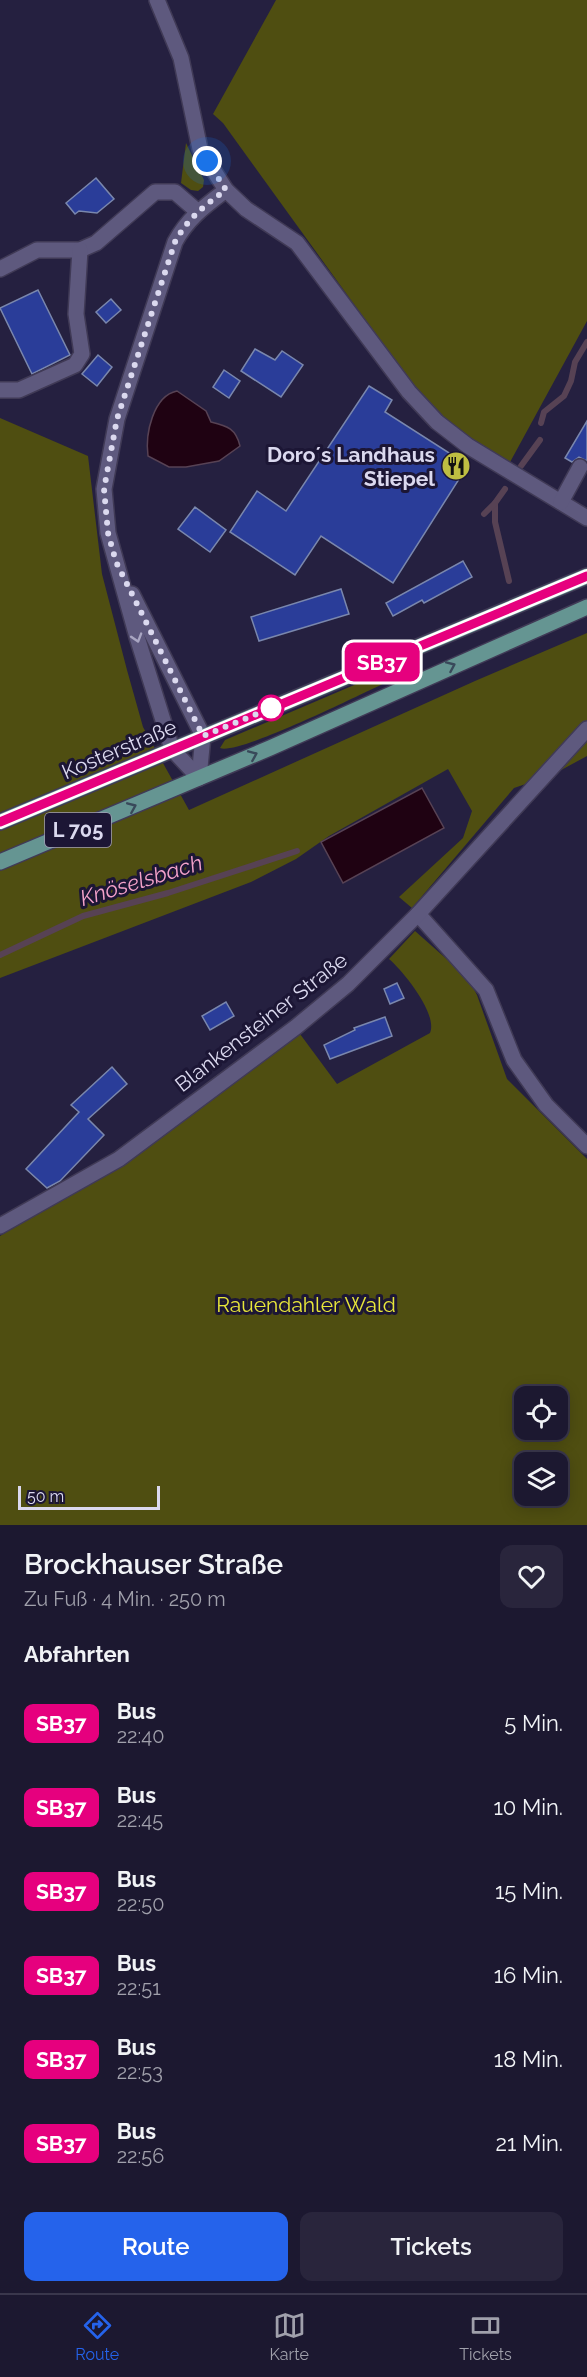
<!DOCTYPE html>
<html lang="de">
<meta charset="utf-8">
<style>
:root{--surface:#1c1830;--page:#29253c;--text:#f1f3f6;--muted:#a0a0ab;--line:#3a374c;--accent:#2563eb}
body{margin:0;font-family:Raleway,sans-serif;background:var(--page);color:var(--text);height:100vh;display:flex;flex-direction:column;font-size:22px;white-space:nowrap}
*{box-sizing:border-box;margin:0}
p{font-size:20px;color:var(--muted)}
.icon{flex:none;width:33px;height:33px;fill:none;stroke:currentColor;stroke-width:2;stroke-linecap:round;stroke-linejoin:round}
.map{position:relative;height:1525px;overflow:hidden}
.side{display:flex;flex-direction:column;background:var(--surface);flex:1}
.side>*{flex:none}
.badge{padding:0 12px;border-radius:9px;font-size:21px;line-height:39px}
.buttons{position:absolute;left:514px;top:1386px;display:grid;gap:12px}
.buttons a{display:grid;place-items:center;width:54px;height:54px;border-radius:12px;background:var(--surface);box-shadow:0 3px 15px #0003,0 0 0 2px var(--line);font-size:30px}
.scale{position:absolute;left:18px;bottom:15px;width:142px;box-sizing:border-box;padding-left:6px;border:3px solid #dbd9ef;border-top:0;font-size:16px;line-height:21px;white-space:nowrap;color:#dbd9ef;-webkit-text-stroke:4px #1c1635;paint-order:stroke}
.you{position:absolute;width:30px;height:30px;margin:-15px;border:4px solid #fff;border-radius:50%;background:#1a73e8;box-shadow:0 0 0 9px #1a73e833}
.map>.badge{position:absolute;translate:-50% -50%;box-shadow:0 0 0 3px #fff}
h2{padding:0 24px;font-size:22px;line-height:54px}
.round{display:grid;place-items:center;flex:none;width:63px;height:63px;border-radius:12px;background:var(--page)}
.overview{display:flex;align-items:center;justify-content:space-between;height:102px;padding:0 24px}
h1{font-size:28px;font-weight:600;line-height:45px}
.primary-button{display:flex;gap:12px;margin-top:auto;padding:12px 24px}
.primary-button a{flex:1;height:69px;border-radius:12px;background:var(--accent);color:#fff;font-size:24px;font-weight:600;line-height:69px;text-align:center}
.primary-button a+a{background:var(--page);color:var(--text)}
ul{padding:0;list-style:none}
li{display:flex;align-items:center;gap:18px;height:84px;padding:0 24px}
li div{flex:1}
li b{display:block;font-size:22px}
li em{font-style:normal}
li .badge{min-width:66px;font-weight:700;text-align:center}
.menu{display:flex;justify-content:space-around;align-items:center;height:84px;border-top:2px solid var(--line);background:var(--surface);font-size:16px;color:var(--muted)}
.menu a{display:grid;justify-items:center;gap:3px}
.menu .active{color:var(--accent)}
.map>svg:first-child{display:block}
</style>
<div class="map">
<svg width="587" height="1525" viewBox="0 0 587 1525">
<rect width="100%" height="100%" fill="#252040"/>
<!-- green -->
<g fill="#4f4e11" fill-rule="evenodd">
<polygon points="276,0 587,0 587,321 509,464 470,439 426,404 223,123 213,114"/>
<polygon points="186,143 204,180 203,187 198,191 191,190 181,183"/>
<polygon points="0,418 88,456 102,574 127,670 143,727 189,810 475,681 587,633 587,756 552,775 514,788 412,908 399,897 463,838 472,811 448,769 329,836 296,859 251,882 0,978"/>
<path d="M380 674 385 683C361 694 237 756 220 748L225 740Z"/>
<path d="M415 931 468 978 477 995 507 1079 587 1159V1525H0V1236L119 1165 300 1034 337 1084 430 1033C438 1014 404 972 389 959ZM525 1396H558V1430H525ZM525 1462H558V1496H525Z"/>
</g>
<!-- water -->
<g fill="#1f0212" stroke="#574254" stroke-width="1.5">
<path d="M177 391 206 411 211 422C228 426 236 429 240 446L219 461 186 467H169L148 456C145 434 153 396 177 391Z"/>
<polygon points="422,788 444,828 343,883 321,842"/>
</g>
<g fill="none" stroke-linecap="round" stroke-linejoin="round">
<!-- stream -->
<g stroke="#574254" stroke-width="6">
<polyline points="541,423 544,412 564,396 571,381 575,362 587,342"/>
<polyline points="521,466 540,440"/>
<polyline points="505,489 495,503 495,522 509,581"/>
<polyline points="484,514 495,503"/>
<polyline points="0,955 83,916 168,893 297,851"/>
</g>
</g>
<!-- building -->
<g fill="#2a3d99" stroke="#7a87ad" stroke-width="1.5">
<polygon points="96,178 114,199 97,213 79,211 75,214 66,203"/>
<polygon points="38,290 70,355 32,374 0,308"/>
<polygon points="111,299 121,310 106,323 96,312"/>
<polygon points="255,349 275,360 282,351 303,365 281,397 241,371"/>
<polygon points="98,355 112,367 97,386 82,374"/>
<polygon points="224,370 240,381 229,398 213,387"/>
<polygon points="369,386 392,400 385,412 468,465 393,583 321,536 295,575 230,532 257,491 286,511"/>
<polygon points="587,421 587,461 579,457 572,462 565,458"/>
<polygon points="195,507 226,530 210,552 178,529"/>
<polygon points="463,561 472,577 424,603 422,600 393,616 386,603"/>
<polygon points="341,589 349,614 259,641 251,617"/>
<polygon points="397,983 404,998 390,1004 384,989"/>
<polygon points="226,1002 234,1016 210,1030 202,1016"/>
<polygon points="385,1017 392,1036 330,1059 324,1045 355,1030 354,1028"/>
<polygon points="112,1067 127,1084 88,1119 104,1135 60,1181 47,1188 26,1169 79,1112 71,1105"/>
</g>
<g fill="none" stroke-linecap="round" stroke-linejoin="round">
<!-- minor casing -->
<g stroke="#403a56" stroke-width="18">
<g id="minor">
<polyline points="157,0 181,58 200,149 226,190 246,209 297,243 409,392 437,422 468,446 587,518"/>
<polyline points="0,269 37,250 80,250 96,243 155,192 175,192 197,211"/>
<polyline points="0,390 19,390 75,365 82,354 76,314 80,250"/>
<polyline points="561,502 580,467"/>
<polyline points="132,594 203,736 199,778"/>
<path d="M199 778 172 749 137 637 108 533 104 489 117 419 175 242C188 218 205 206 226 190"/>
<polyline points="418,914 486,990 514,1060 546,1105 587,1146"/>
<polyline points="0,1226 119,1159 296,1027 348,984 418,914 587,729"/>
</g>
</g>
<!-- major casing -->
<g stroke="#403a56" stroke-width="18">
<g id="major">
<polyline points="0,822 587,576"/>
<polyline points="0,862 270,748 587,607"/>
</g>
</g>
<!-- minor -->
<use href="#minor" stroke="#5e597e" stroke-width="15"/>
<!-- major -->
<use href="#major" stroke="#659592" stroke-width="15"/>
</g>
<!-- one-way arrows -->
<defs><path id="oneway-chevron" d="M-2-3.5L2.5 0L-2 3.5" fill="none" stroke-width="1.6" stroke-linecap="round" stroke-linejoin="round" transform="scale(1.5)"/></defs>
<use stroke="#a9a6c2" href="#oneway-chevron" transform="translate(137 638) rotate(73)"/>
<g stroke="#39495a">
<use href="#oneway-chevron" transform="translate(451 666) rotate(-24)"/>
<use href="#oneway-chevron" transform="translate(253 755) rotate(-23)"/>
<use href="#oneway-chevron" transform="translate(132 807) rotate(-23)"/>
</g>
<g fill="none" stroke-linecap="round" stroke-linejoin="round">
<!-- line casing -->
<g stroke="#fff" stroke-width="14">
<polyline id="line" points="0,822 587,576"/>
</g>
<!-- line -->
<use href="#line" stroke="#e6007e" stroke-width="9"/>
<!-- walk -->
<path stroke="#dbd9ef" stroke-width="6" stroke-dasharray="0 10.8" d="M207 161 226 190C205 205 188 218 175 242L117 419 104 489 108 533 116 562 203 736 279 705 271 708"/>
</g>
<!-- icons -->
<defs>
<g id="restaurant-disc" transform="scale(1.5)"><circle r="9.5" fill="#bfbe42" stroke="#1c1635"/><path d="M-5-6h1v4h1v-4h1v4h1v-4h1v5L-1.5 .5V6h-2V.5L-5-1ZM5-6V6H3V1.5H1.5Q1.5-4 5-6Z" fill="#111"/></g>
</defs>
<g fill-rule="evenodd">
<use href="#restaurant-disc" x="456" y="466"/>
</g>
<!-- markers -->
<circle fill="#fff" stroke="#e6007e" stroke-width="3" cx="271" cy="708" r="12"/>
<g text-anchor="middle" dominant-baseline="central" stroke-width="6" stroke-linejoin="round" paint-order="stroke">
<!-- shield labels -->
<rect fill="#1c1635" stroke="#a29eb7" stroke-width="1.5" x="45" y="813" width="66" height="34" rx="4.5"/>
<g font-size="20" font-weight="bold" fill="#dbd9ef">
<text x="78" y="830">L 705</text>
</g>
<!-- poi labels -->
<g font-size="21" font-weight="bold" fill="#dbd9ef" stroke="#1c1635" text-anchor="end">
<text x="435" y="454">Doro´s Landhaus<tspan x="435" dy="24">Stiepel</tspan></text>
</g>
<!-- street labels -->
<g font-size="21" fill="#dbd9ef" stroke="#1c1635">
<text transform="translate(119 749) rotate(-23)">Kosterstraße</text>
<text transform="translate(261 1022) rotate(-38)">Blankensteiner Straße</text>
</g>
<!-- park labels -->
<g font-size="21" fill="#e8e73a" stroke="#1c1635">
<text x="306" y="1304">Rauendahler Wald</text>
</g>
<!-- water labels -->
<g font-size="22" font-style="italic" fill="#f3a1c9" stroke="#1c1635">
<text transform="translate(141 880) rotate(-17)">Knöselsbach</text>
</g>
</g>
</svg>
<div class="buttons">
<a><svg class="icon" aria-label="locate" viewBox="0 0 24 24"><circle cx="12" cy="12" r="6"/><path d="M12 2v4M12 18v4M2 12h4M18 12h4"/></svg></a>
<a><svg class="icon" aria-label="layers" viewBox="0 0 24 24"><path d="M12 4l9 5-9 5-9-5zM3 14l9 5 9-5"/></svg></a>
</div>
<div class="scale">50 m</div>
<div class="you" style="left:207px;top:161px"></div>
<b class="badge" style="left:382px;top:662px;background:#e6007e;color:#fff">SB37</b>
</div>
<section class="side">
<div class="overview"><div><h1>Brockhauser Straße</h1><p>Zu Fuß · 4 Min. · 250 m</p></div><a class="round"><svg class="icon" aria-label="heart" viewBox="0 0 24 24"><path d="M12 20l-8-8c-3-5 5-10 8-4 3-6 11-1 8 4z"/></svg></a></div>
<h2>Abfahrten</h2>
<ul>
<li><span class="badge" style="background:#e6007e;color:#fff">SB37</span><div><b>Bus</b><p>22:40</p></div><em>5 Min.</em></li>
<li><span class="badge" style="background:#e6007e;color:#fff">SB37</span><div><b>Bus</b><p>22:45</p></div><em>10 Min.</em></li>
<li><span class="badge" style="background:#e6007e;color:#fff">SB37</span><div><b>Bus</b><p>22:50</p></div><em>15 Min.</em></li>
<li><span class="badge" style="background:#e6007e;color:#fff">SB37</span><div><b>Bus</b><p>22:51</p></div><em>16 Min.</em></li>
<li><span class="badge" style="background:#e6007e;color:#fff">SB37</span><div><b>Bus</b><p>22:53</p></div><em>18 Min.</em></li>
<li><span class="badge" style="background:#e6007e;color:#fff">SB37</span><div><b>Bus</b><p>22:56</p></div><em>21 Min.</em></li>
</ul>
<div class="primary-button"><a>Route</a><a>Tickets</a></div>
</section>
<nav class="menu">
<a class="active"><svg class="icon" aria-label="directions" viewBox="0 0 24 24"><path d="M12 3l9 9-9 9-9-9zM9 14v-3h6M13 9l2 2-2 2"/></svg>Route</a>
<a><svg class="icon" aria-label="map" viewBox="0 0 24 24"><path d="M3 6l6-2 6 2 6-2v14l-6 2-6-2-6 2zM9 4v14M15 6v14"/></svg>Karte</a>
<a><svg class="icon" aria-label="tickets" viewBox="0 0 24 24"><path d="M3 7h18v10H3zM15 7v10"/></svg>Tickets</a>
</nav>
